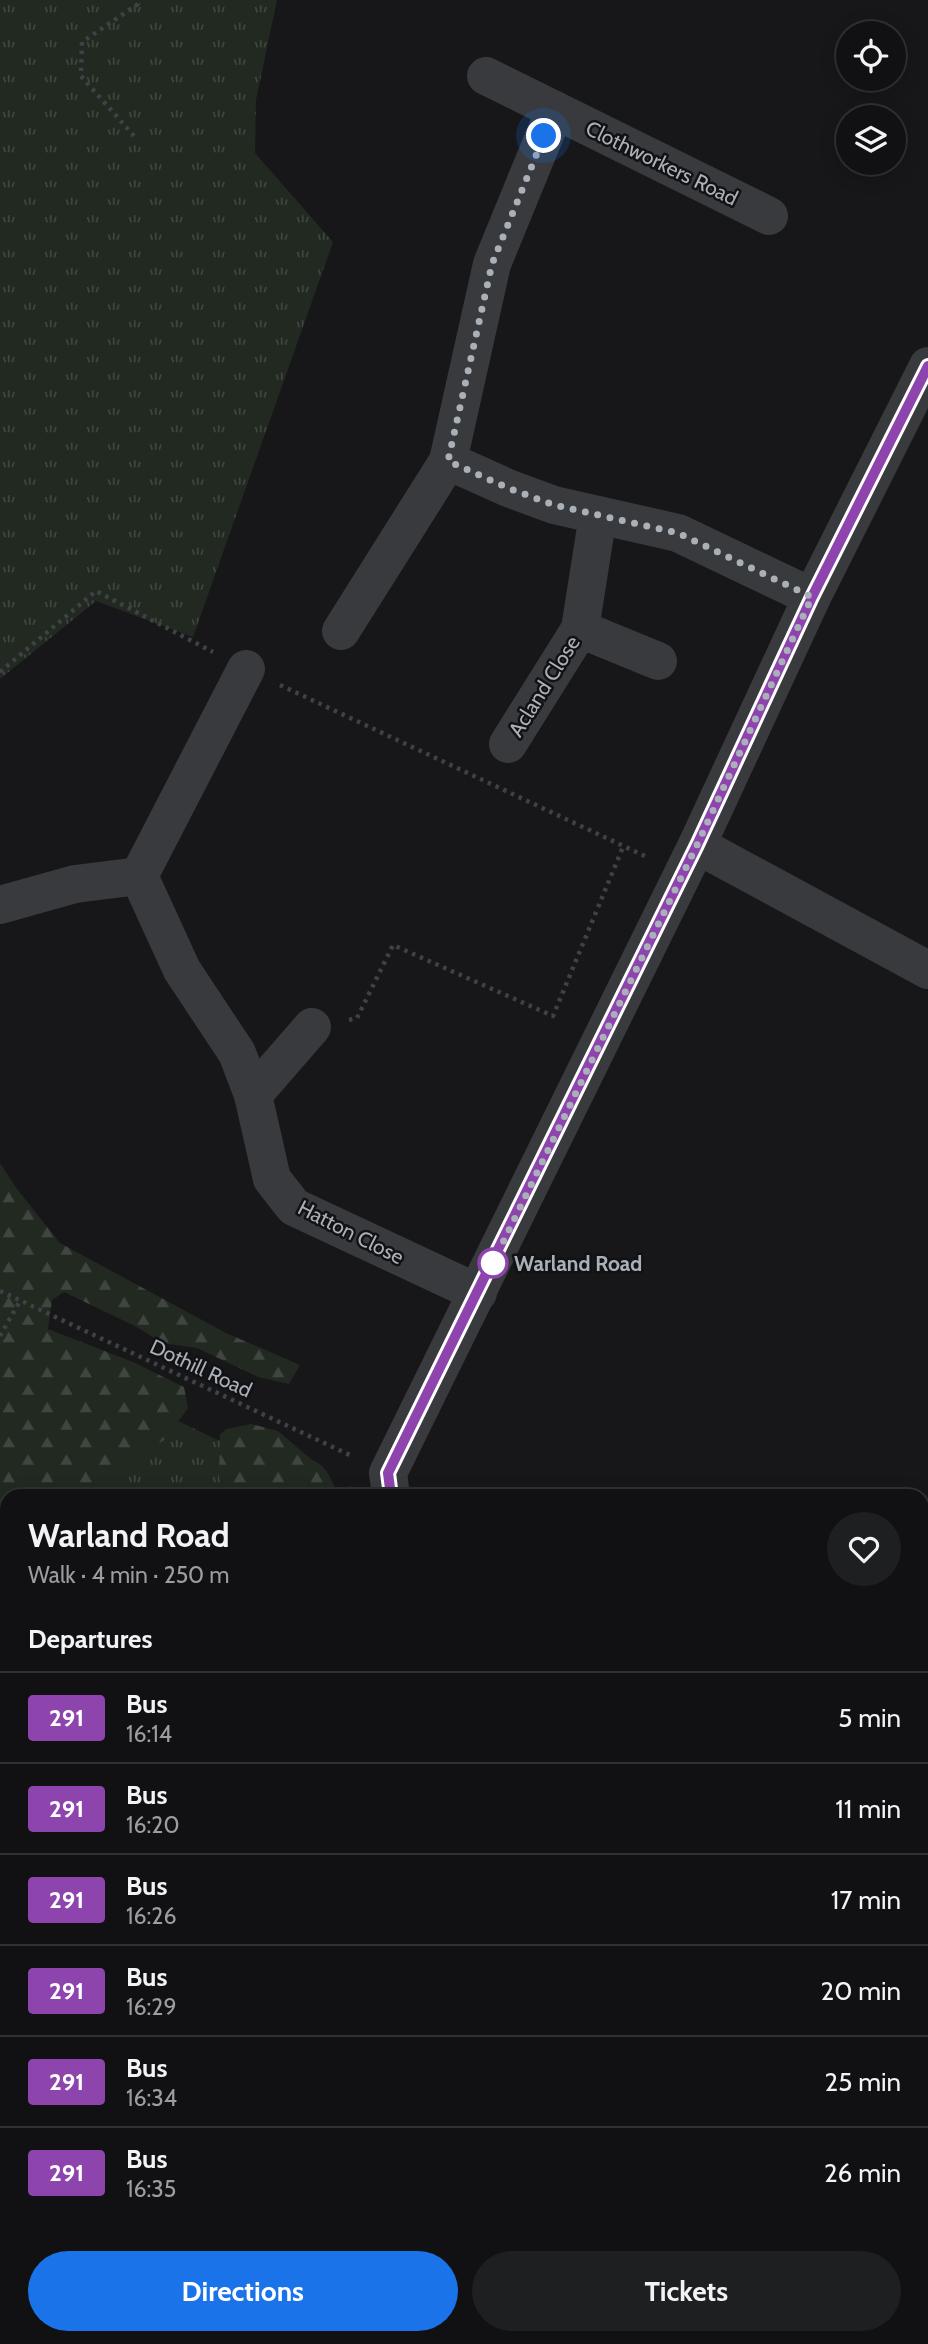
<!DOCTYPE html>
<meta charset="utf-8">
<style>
:root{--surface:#111113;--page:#1e1f21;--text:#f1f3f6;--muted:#9c9da0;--line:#303133;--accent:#1a73e8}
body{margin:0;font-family:Cabin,sans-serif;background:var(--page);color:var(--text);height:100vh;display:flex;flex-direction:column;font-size:26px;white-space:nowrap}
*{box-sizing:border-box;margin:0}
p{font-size:23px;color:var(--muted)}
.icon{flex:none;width:38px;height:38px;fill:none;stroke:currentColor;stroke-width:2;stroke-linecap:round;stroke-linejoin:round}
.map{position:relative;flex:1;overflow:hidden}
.details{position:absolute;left:0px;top:1489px;width:929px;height:856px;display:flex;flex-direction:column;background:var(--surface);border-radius:21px 21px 0 0;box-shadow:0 4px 18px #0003,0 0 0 2px var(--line)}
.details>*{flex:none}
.badge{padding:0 14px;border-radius:5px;font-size:24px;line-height:46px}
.tools{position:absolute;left:836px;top:21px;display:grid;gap:14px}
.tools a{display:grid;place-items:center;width:70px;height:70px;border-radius:50%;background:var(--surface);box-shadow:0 4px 18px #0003,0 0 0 2px var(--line);font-size:35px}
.you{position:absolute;width:35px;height:35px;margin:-18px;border:5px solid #fff;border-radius:50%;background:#1a73e8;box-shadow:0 0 0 10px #1a73e833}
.map>.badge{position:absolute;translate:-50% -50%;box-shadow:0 0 0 4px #fff}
h2{padding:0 28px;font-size:26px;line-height:63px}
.round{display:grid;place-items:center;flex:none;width:74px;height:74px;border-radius:37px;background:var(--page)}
.headline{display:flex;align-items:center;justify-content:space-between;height:119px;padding:0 28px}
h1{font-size:33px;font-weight:700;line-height:52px}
.button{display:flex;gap:14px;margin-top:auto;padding:14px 28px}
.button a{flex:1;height:80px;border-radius:42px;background:var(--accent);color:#fff;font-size:28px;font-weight:700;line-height:80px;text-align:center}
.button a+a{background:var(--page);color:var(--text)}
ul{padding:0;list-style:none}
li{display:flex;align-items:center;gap:21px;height:91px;padding:0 28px;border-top:2px solid var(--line)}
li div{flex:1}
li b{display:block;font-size:26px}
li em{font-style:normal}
li .badge{min-width:77px;font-weight:700;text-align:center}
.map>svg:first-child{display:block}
</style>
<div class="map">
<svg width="928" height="2344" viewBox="0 0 928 2344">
<defs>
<pattern id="grass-tufts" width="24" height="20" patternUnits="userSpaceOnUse" patternTransform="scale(1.75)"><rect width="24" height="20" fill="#212921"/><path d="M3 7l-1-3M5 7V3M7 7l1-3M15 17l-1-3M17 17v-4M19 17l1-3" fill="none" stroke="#3f463f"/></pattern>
<pattern id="forest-firs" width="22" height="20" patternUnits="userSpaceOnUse" patternTransform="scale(1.75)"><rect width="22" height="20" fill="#212921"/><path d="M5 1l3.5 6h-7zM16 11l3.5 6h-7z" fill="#3f463f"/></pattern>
</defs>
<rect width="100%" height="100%" fill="#171719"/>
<!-- grass -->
<g fill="url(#grass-tufts)">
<polygon points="0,0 277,0 256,100 255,153 333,242 193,637 96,601 0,679"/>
<polygon points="0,1336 293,1476 289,1496 7,1496 7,2338 120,2338 118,2344 0,2344"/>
</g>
<!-- forest -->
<g fill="url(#forest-firs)">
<polygon points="0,1163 17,1189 60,1243 226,1333 300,1365 289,1384 258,1377 197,1348 162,1343 137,1327 64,1292 52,1300 48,1329 133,1362 184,1387 188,1408 166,1439 121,1466 88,1490 57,1494 15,1493 0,1490"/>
<path d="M251 1424 278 1431 312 1460C325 1464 330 1477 335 1488L359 1496H223L219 1477 220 1434 227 1429Z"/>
<polygon points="44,2338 458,2338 460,2344 45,2344"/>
</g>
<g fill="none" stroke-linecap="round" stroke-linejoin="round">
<!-- stream -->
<polyline stroke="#2e383c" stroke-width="12" points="101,2344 102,2338"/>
<!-- path -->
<g stroke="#3e4145" stroke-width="4.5" stroke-dasharray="3.5 5" stroke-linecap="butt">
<polyline points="134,136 81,76 82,42 138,4 137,0"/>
<polyline points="0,672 96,591 213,652"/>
<polyline points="280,685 649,858"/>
<polyline points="349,1020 357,1018 393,945 553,1016 623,847"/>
<polyline points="0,1291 354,1457"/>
<polyline points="0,1336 20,1301"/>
<polyline points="332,1496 352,1488"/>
<polyline points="0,2194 7,2172"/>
<polyline points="147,2344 148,2338"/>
</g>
<!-- minor -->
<g stroke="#383a3e" stroke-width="38">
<polyline points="486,76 769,216"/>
<polyline points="555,110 492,264 448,461 508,488 554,505 678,533 812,597"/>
<polyline points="580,629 658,661"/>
<polyline points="341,631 448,461"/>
<polyline points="508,744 580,629 598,515"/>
<polyline points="697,845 928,970"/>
<polyline points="139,876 246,669"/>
<polyline points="0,905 75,884 139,876 182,970 237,1053 253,1095 272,1179 294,1207 478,1293"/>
<polyline points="253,1095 312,1027"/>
<polyline points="391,1496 388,1473 697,845 812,597 928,366"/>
<polyline points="922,1823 928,1824"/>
<polyline points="739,2338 742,2344"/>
</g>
</g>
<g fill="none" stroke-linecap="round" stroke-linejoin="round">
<!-- line casing -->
<g stroke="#fff" stroke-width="16">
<polyline id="line" points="391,1496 388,1473 697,845 812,597 928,366"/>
</g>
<!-- line -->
<use href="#line" stroke="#8e44ad" stroke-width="10"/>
<!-- walk -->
<polyline stroke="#aab0b8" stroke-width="7" stroke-dasharray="0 12.6" points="493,1263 490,1269 697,845 812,597 678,533 554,505 508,488 448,461 492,264 544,136"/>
</g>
<!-- markers -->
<circle fill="#fff" stroke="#8e44ad" stroke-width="3.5" cx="493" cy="1263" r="14"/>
<g text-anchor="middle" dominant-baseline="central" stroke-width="5" stroke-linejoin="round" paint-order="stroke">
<!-- street labels -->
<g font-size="21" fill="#aab0b8" stroke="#121214">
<text transform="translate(662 163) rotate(26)">Clothworkers Road</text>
<text transform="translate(544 686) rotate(-58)">Acland Close</text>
<text transform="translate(351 1232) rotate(27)">Hatton Close</text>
<text transform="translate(201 1368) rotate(25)">Dothill Road</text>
</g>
<!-- stop labels -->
<g font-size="21" font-weight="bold" fill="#aab0b8" stroke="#121214" text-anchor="start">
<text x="514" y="1263">Warland Road</text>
</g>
</g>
</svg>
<div class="tools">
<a><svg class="icon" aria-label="locate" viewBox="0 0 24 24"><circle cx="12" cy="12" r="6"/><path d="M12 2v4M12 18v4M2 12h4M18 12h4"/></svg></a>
<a><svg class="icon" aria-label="layers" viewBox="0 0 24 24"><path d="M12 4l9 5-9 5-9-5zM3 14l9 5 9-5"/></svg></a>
</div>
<div class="you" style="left:544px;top:136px"></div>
<section class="details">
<div class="headline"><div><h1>Warland Road</h1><p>Walk · 4 min · 250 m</p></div><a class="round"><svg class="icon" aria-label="heart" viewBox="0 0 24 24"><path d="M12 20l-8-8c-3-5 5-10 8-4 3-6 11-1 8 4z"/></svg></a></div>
<h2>Departures</h2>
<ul>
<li><span class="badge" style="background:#8e44ad;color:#fff">291</span><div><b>Bus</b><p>16:14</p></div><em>5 min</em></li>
<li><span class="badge" style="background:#8e44ad;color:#fff">291</span><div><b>Bus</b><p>16:20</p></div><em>11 min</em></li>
<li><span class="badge" style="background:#8e44ad;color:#fff">291</span><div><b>Bus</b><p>16:26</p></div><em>17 min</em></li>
<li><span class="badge" style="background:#8e44ad;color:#fff">291</span><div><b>Bus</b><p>16:29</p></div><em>20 min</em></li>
<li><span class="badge" style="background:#8e44ad;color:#fff">291</span><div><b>Bus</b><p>16:34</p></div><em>25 min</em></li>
<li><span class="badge" style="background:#8e44ad;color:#fff">291</span><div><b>Bus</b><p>16:35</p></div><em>26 min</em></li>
</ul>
<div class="button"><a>Directions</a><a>Tickets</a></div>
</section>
</div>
